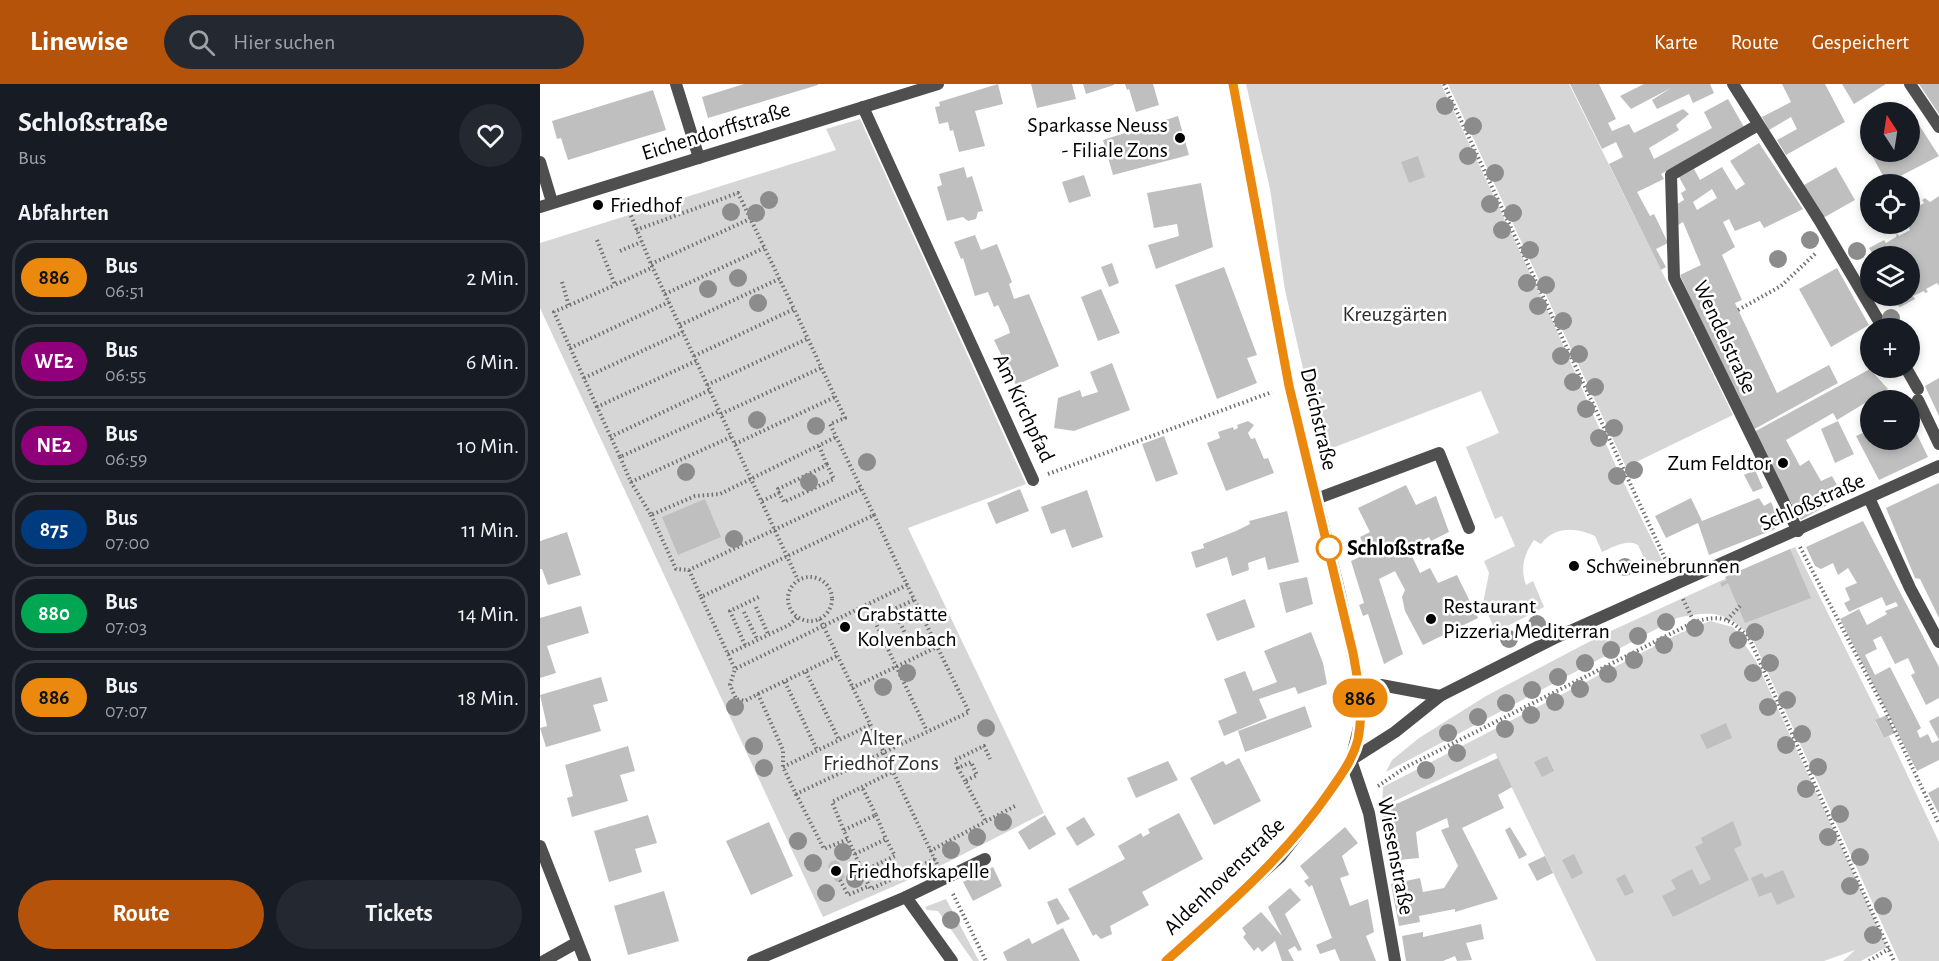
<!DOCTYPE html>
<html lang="de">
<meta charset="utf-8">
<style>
:root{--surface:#171b24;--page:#242831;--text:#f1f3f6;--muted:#9ea1a6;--line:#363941;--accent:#b45309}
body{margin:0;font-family:"Alegreya Sans",sans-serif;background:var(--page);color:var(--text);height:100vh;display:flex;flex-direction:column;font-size:22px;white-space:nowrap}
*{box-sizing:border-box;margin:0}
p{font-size:20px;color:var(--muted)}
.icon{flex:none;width:33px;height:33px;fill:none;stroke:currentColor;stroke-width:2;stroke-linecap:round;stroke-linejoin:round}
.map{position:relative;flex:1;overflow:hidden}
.side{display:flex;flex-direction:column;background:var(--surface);width:540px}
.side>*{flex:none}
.badge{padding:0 12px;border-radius:20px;font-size:21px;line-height:39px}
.needle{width:39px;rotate:348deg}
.fabs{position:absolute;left:1320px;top:18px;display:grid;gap:12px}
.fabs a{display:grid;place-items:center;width:60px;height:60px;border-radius:50%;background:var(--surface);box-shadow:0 3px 9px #0003;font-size:30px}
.map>.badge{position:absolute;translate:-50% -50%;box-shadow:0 0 0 3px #fff}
h2{padding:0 18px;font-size:22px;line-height:54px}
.round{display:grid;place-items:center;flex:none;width:63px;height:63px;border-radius:32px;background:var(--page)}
.overview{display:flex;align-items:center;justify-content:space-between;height:102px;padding:0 18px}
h1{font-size:28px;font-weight:600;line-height:45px}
.button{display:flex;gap:12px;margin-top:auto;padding:12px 18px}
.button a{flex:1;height:69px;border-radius:36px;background:var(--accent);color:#fff;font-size:24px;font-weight:600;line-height:69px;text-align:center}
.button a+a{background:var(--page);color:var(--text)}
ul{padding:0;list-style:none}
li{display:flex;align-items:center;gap:18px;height:75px;margin:0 12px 9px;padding:0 6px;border:3px solid var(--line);border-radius:24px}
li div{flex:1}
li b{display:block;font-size:22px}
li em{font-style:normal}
li .badge{min-width:66px;font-weight:700;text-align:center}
header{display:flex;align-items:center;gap:36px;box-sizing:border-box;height:84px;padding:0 30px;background:var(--accent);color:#fff}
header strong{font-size:28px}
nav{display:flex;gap:33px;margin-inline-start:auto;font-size:21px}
.search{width:420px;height:54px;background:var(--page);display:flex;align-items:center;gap:15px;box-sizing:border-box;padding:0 21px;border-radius:33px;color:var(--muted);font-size:22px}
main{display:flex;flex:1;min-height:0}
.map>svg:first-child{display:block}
</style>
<header>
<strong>Linewise</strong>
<div class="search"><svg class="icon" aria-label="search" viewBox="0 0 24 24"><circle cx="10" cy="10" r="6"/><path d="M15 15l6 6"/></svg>Hier suchen</div>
<nav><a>Karte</a><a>Route</a><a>Gespeichert</a></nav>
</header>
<main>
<section class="side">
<div class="overview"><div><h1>Schloßstraße</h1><p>Bus</p></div><a class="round"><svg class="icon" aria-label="heart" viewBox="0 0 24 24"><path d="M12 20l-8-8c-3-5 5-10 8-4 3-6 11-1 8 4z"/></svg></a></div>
<h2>Abfahrten</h2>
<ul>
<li><span class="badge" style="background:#eb880e;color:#111">886</span><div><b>Bus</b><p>06:51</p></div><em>2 Min.</em></li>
<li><span class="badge" style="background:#91007b;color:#fff">WE2</span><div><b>Bus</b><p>06:55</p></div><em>6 Min.</em></li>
<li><span class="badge" style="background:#91007b;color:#fff">NE2</span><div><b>Bus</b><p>06:59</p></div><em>10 Min.</em></li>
<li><span class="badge" style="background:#003b80;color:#fff">875</span><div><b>Bus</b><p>07:00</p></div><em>11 Min.</em></li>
<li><span class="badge" style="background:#00a651;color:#fff">880</span><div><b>Bus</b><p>07:03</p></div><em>14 Min.</em></li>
<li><span class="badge" style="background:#eb880e;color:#111">886</span><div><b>Bus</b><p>07:07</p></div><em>18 Min.</em></li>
</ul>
<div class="button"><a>Route</a><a>Tickets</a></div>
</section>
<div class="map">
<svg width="1399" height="877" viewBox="0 0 1399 877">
<rect width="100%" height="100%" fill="#fff"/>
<!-- green -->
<g fill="#d6d6d6">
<path d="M706 0H901L1012 236 1078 387 1125 482 1111 489 1098 461C1086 455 1074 463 1062 468L1055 452C1037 443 1014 442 1001 460L994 456C984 470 980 484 986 501L993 497 1004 523 956 548 943 519 949 489 944 477 975 462 962 432 955 435 926 363 959 349 941 307 782 368 745 206 730 105Z"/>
<polygon points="908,0 1029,0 1193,331 1086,383"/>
<polygon points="320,35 486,400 368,444 504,729 396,784 283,833 0,224 0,159 296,66 286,45"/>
<path d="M1255 463 1340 634 1335 637 1344 654 1349 652 1399 758V877H1359L1213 556C1189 527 1172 526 1137 534L846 688 852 676 879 654 946 612 1062 551Z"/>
<polygon points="1170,537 1193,543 1216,577 1347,863 1321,877 1303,877 1315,866 1284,877 1056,877 955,669 842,723 843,703 1140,549"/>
<polygon points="406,815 439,877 433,877 398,827 387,826 385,823"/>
</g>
<!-- building -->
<g fill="#bfbfbf" fill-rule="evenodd">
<polygon points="204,0 278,0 278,1 168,34 162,13"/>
<polygon points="458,0 463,20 435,27 445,62 419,68 413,46 410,47 408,38 399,40 395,23 400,22 399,18"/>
<polygon points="491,0 532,0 536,15 497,24"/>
<polygon points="543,0 574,0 574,1 546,10"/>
<polygon points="585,0 613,0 619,21 596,28 589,5 587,6"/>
<polygon points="1030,0 1059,0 1076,35 1068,39 1072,47 1089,40 1094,49 1143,25 1149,30 1136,41 1139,46 1109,64 1114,75 1172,44 1164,28 1188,15 1204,43 1121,90 1124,95 1097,108 1110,132 1114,130 1128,159 1116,165 1126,183 1121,186 1069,80 1083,73 1076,58 1062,65"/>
<polygon points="1104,0 1170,0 1174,9 1153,19 1149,10 1117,25 1112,16 1131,4 1091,25 1080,12"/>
<polygon points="1242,0 1285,0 1305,38 1246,71 1237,56 1257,45 1251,33 1229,46 1222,33 1251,18"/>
<polygon points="1302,0 1346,0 1314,20"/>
<polygon points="1379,0 1399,0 1399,30"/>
<polygon points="113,6 126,46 28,76 21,54 17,55 12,37"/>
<polygon points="638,32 649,71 573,91 563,56"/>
<polygon points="1379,41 1399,72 1347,99 1330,68 1370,68 1370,46"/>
<path d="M1219 59 1263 125 1224 144 1220 137 1195 147 1189 135 1183 138 1195 163 1182 171 1202 216 1195 219 1237 309 1289 281 1298 299 1211 347 1140 191 1161 181 1143 138 1138 141 1137 120 1144 116 1141 109 1146 106 1139 93 1154 85 1160 96 1182 83 1196 106 1205 100 1190 77ZM1172 105 1177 114 1157 126 1153 118Z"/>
<polygon points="878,72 885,93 869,99 861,78"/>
<polygon points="424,83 427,94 432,92 443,127 438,128 436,135 428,137 423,133 407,137 397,103 402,101 399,90"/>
<polygon points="1296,83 1315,116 1283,134 1264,101"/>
<polygon points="544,91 551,112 529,119 522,98"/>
<polygon points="661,99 673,163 616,185 608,161 639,152 637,140 614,144 607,109"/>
<polygon points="1399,112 1399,202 1397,199 1386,205 1388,208 1385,209 1384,207 1373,212 1375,215 1360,223 1355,220 1357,217 1354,212 1370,212 1370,172 1334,172 1329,164 1344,156 1346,159 1356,153 1357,149 1359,152 1370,146 1367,140 1370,140 1370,127 1384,119 1382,116 1385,114 1390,118"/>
<polygon points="435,151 441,166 457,160 472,198 469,200 474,215 489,210 519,282 476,301 454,256 470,249 468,242 458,221 454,223 448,208 435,212 423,174 421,175 414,158"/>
<polygon points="572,179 579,199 569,203 561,183"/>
<polygon points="684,183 717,271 707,274 717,299 677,315 635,201"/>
<polygon points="1297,184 1329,241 1291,263 1259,205"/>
<polygon points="561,205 580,249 558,257 541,213"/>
<polygon points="572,279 590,326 534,347 514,344 518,314 540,306 542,313 558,308 550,288"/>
<polygon points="1330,285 1348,305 1297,336 1293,329 1246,356 1260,382 1269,376 1281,397 1292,392 1303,412 1261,436 1212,349"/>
<polygon points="1399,294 1399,332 1385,302"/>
<polygon points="1330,328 1330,356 1370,356 1370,336 1388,373 1339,396 1316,352 1327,347 1320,332"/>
<polygon points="708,337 714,341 708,349 711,355 715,354 724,375 728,374 734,389 686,407 667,359 680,354 678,348 693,343 694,346 698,344 697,341"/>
<polygon points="1298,337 1314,370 1295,379 1281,345"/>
<polygon points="624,352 638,390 616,398 602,360"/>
<polygon points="1215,386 1223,404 1213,408 1204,391"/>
<polygon points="1399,399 1399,534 1380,495 1375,494 1346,424"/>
<polygon points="866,401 876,421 896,412 909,448 891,457 889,453 868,464 880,489 890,484 898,499 917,491 938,534 883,561 865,527 862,513 865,506 855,487 839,495 863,570 844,580 828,530 823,532 819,521 824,519 811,477 828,469 820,453 830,448 818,424"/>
<polygon points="480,405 489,427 456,440 447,419"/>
<polygon points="547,406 563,453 532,464 525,445 511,450 501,423"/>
<polygon points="1151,414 1162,437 1219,414 1224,422 1231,418 1241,440 1233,446 1169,471 1158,439 1126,454 1115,432"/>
<polygon points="165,415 181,453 138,471 122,433"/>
<polygon points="747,427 759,478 728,486 725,473 708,479 709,486 692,492 687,473 656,484 651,468 664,464 663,460 696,447 710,440 709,437"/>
<polygon points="1323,437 1399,583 1399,614 1386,621 1371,591 1375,589 1368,574 1355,580 1341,552 1333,556 1337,565 1325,571 1335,591 1350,583 1381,644 1377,647 1380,654 1388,650 1392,659 1399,656 1389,637 1399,632 1399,676 1377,687 1300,535 1319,525 1327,541 1347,530 1345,527 1358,522 1356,518 1346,522 1342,513 1309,528 1304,519 1310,516 1305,504 1317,499 1308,484 1298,491 1293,479 1281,485 1275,482 1266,463"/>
<polygon points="27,448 41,491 8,501 2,485 0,485 0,457"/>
<polygon points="1250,465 1271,514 1205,539 1188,499 1182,503 1180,499 1187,496 1185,493"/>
<polygon points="767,493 773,520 746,529 739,499"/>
<polygon points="705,515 715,543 677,557 666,530"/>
<polygon points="41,522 49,549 7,562 16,589 0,594 0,534"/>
<polygon points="771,548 783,579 787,600 758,610 755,603 719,615 727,634 684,652 678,637 697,629 684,595 705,587 713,607 737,598 724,567"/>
<polygon points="61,593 68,617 53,621 61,647 6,663 0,644 7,642 0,611"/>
<polygon points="765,622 772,643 705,668 698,647"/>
<polygon points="1347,631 1355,649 1344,654 1335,636"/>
<polygon points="1186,639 1192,654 1167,665 1160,651"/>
<polygon points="88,662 95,687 80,691 88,717 32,733 27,714 33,712 25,681"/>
<polygon points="1007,672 1014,687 1002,693 994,678"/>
<polygon points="699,674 721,717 674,741 650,694 683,677 686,681"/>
<polygon points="958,674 972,703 958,711 964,724 922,744 958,815 915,828 915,825 879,832 880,838 859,842 851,800 880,794 883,808 904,804 918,782 901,746 909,743 907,734 876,748 879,774 849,777 843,726"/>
<polygon points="628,677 638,696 596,714 587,694"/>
<polygon points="1399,703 1399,730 1388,709"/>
<polygon points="639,729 663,775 602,808 609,821 570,842 572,850 561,855 556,850 553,852 528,805 585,775 578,762 601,749 603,753 610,749 608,745"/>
<polygon points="108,731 117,759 95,765 102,788 69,798 54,747"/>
<polygon points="505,731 516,750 489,766 478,748"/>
<polygon points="544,733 555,751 537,762 526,744"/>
<polygon points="1193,737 1202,761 1194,765 1209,796 1133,833 1122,812 1136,805 1131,796 1152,785 1160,801 1171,795 1155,763 1163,759 1161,754"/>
<polygon points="229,738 253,792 211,811 186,757"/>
<polygon points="805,743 818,759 802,772 809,791 800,794 810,822 828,815 834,848 826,852 836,877 800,877 795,865 780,870 776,861 792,854 772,801 769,803 764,797 769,794 760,782"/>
<polygon points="970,743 987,771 979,775 965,746"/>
<polygon points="1034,770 1043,789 1032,795 1022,776"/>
<polygon points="1005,772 1013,789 997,797 988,780"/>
<polygon points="295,776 299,778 305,794 296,798 288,783 290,778"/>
<polygon points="453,783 462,802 433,817 423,798"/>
<polygon points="1243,786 1255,813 1237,821 1231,808 1219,813 1211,794 1222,789 1225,794"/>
<polygon points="1085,790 1094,808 1085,812 1076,795"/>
<polygon points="750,804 761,816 745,830 762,866 758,867 755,862 748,866 754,877 742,877 735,857 722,868 718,863 714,867 703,853 706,850 702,844 721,828 742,852 728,823"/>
<polygon points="124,807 139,857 88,871 74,822"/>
<polygon points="517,814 530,835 517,841 507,818"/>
<polygon points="941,840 944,855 926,859 932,876 917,877 915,872 903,877 866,877 862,852 883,848 883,853"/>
<polygon points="523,844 540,877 467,877 463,868 489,854 492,860"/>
</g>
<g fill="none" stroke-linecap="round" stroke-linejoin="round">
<!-- path -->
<g stroke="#717171" stroke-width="4" stroke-dasharray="1.5 3" stroke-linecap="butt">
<polyline points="904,0 1129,483"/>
<polyline points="84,115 111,180 258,496"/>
<polyline points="96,146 198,109 254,225"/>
<polyline points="57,156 75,201 113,183"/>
<polyline points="80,167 101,158"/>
<polyline points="111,180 210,135"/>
<polyline points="22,198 29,222"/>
<polyline points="125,210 224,164"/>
<polyline points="1198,226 1241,202 1277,168"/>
<polyline points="140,241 239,195"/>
<polyline points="30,264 129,218"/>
<polyline points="154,272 254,225 305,334 290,340 334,431 161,513 195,585 190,601 196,615 205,617 218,610 243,666 243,683 256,710 429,628 367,501 195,585"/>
<polyline points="156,277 57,323 80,373 180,327"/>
<polyline points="44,294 143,248"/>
<polyline points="167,301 267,255"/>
<polyline points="57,323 14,228 75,201"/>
<polyline points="181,330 281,284"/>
<polyline points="70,353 170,306"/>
<polyline points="195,360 295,313"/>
<polyline points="279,362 287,381"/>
<polyline points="80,373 91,398 111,431 155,412 180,410 296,353"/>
<polyline points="508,390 732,308"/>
<polyline points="262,394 269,407"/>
<polyline points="91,398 191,353"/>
<polyline points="222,417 239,409 244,418 294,395 287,381 238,405 239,409"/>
<polyline points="111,431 136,485 149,486 321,405"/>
<polyline points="334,431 367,501"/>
<polyline points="1260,463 1346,628 1399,740"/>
<polyline points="149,486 161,513"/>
<circle cx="270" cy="515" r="22"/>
<polyline points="1143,515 1154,538"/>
<polyline points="327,521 387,647"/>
<polyline points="216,523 228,550"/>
<polyline points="204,528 217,555"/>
<polyline points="280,535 397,780"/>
<polyline points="1187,536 1200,522"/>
<polyline points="368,556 354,525 374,516"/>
<polyline points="205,561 190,527 221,512"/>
<polyline points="188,570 249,541 257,534"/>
<polyline points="266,588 299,656 330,641"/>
<polyline points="245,598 277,666"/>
<polyline points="312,604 397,563"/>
<polyline points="218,610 297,572"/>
<polyline points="243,683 299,656"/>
<polyline points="418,684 415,676 444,662 450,675"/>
<polyline points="425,697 418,684 431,678 437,691 425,697 446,738"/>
<path d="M838 702 866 683 1154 538C1182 530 1191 534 1210 556L1354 877"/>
<polyline points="256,710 284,765 308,755 329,802"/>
<polyline points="336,731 346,755"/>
<polyline points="304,746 336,731 322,703"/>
<polyline points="307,754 292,718 352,688"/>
<polyline points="390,767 477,721"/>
<polyline points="315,770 346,755 355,772 323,787"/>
<polyline points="300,796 308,811 329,802 331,805 395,775"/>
<polyline points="413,810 446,877"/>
<polyline points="1329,877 1350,864"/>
</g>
<!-- service -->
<g stroke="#4f4f4f" stroke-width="12">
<polyline points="323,23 493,396"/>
<polyline points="776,415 899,369 929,444"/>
<polyline points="366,813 445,775"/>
</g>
<!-- pedestrian -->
<g stroke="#4f4f4f" stroke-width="12">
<polyline points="1278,134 1343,244"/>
<polyline points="1366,284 1378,305"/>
</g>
<!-- minor -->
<g stroke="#4f4f4f" stroke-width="12">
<polyline points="136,0 159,74"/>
<polyline points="693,0 749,302 800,510 819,602 820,639 811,676"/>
<polyline points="1193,0 1278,134"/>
<polyline points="1370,0 1399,43"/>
<polyline points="1218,41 1131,91 1134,194 1258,447"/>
<polyline points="0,78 12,118"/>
<polyline points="0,123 398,0"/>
<polyline points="1378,316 1399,360"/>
<polyline points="1330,416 1370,504 1399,558"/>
<polyline points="819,602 841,601 900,612"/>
<polyline points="811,676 855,648 900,612 1017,553 1399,382"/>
<polyline points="811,676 829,729 855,877"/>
<polyline points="0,762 45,877"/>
<polyline points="4,877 36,859"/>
<polyline points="213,877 366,813 412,877"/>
</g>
<!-- tertiary -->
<polyline stroke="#4f4f4f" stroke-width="12" points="626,877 740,773 781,721 811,676"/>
</g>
<!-- trees -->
<g fill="#8c8c8c">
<circle cx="905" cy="22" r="9"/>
<circle cx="933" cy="42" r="9"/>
<circle cx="928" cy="72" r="9"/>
<circle cx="955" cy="89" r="9"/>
<circle cx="229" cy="116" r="9"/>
<circle cx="950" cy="120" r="9"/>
<circle cx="191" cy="128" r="9"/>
<circle cx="216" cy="129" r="9"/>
<circle cx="973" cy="129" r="9"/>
<circle cx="962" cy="146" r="9"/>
<circle cx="1270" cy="156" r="9"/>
<circle cx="990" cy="166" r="9"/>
<circle cx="1317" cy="167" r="9"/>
<circle cx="1238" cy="175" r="9"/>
<circle cx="198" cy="194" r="9"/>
<circle cx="987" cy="199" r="9"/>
<circle cx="1006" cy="201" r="9"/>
<circle cx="168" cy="205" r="9"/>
<circle cx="218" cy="219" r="9"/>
<circle cx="998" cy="222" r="9"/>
<circle cx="1351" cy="234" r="9"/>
<circle cx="1023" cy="237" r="9"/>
<circle cx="1039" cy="270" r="9"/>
<circle cx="1021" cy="272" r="9"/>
<circle cx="1033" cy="298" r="9"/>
<circle cx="1055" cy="303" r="9"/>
<circle cx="1046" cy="325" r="9"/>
<circle cx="217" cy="336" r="9"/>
<circle cx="276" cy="342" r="9"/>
<circle cx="1074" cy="344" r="9"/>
<circle cx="1059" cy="354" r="9"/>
<circle cx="327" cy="378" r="9"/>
<circle cx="1094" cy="386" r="9"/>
<circle cx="146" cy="388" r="9"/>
<circle cx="1077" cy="392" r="9"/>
<circle cx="269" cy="398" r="9"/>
<circle cx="194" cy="455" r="9"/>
<circle cx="1085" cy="483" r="9"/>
<circle cx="1126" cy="538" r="9"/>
<circle cx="997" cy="540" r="9"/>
<circle cx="1155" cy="544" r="9"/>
<circle cx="1215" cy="548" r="9"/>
<circle cx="1098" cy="552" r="9"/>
<circle cx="969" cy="555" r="9"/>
<circle cx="1198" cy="556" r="9"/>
<circle cx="1124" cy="561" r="9"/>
<circle cx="1071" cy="566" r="9"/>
<circle cx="1094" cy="576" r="9"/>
<circle cx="1045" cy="579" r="9"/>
<circle cx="1230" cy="579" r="9"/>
<circle cx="367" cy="589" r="9"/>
<circle cx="1213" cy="589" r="9"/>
<circle cx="1068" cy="590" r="9"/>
<circle cx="1018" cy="593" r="9"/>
<circle cx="343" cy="603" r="9"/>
<circle cx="1040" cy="605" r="9"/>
<circle cx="992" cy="606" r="9"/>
<circle cx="1247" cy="616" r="9"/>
<circle cx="1015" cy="618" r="9"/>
<circle cx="966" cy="619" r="9"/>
<circle cx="195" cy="623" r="9"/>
<circle cx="1228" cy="623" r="9"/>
<circle cx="991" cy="631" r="9"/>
<circle cx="938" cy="633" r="9"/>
<circle cx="446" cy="644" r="9"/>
<circle cx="965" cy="645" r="9"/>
<circle cx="908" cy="649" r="9"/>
<circle cx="1262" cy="650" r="9"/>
<circle cx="1246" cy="661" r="9"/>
<circle cx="214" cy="662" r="9"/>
<circle cx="917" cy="669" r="9"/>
<circle cx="1278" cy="683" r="9"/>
<circle cx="224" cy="684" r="9"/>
<circle cx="886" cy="686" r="9"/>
<circle cx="1266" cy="705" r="9"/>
<circle cx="1300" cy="730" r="9"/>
<circle cx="463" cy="738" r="9"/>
<circle cx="437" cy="753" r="9"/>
<circle cx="1288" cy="753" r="9"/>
<circle cx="258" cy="757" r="9"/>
<circle cx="411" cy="766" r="9"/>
<circle cx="303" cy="768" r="9"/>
<circle cx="1320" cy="773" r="9"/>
<circle cx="273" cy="779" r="9"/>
<circle cx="315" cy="795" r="9"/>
<circle cx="1310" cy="802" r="9"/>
<circle cx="286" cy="809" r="9"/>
<circle cx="1343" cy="822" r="9"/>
<circle cx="411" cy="836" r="9"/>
<circle cx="1333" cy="851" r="9"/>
</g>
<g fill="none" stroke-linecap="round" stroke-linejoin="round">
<!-- line casing -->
<g stroke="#fff" stroke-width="14">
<path id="line" d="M626 877C685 824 745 773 790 707 802 690 813 675 818 655 824 627 818 597 813 569L749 302 693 0"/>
</g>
<!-- line -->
<use href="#line" stroke="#eb880e" stroke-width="9"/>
</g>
<!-- markers -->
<g fill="#000" stroke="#fff" stroke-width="2">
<circle cx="640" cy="54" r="6"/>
<circle cx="58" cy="121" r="6"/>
<circle cx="1243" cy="379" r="6"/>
<circle cx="1034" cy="482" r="6"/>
<circle cx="891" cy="535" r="6"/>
<circle cx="305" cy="543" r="6"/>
<circle cx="296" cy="787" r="6"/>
</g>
<circle fill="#fff" stroke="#eb880e" stroke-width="3" cx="789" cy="464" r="12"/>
<g text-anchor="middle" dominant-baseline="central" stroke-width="5" stroke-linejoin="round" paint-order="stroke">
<!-- poi labels -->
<g font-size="22" fill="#000" stroke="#fff" text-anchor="start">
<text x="628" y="41" text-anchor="end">Sparkasse Neuss<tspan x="628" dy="25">- Filiale Zons</tspan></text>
<text x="70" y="121">Friedhof</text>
<text x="1231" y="379" text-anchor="end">Zum Feldtor</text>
<text x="1046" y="482">Schweinebrunnen</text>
<text x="903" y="522">Restaurant<tspan x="903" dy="25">Pizzeria Mediterran</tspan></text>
<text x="317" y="530">Grabstätte<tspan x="317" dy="25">Kolvenbach</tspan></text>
<text x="308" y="787">Friedhofskapelle</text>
</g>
<!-- street labels -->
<g font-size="22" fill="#000" stroke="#fff">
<text transform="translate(176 47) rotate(-17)">Eichendorffstraße</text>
<text transform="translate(1185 253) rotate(65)">Wendelstraße</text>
<text transform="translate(484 324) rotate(65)">Am Kirchpfad</text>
<text transform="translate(779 335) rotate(77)">Deichstraße</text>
<text transform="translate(1272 418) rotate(-24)">Schloßstraße</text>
<text transform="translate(856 772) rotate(79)">Wiesenstraße</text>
<text transform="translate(684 792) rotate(-44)">Aldenhovenstraße</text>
</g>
<!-- park labels -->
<g font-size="22" fill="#2d2d2d" stroke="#fff">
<text x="855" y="230">Kreuzgärten</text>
<text x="341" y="654">Alter<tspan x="341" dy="25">Friedhof Zons</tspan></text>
</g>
<!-- stop labels -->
<g font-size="22" font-weight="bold" fill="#000" stroke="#fff" text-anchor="start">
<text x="807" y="464">Schloßstraße</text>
</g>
</g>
</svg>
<div class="fabs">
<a><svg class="needle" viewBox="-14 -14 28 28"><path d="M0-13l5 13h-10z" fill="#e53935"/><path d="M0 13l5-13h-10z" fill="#9ea1a6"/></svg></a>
<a><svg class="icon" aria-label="locate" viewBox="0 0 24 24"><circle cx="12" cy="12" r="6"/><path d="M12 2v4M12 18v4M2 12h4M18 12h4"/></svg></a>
<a><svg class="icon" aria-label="layers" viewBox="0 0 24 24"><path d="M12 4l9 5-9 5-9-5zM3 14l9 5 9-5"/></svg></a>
<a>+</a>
<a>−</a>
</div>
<b class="badge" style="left:820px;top:614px;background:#eb880e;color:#111">886</b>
</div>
</main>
